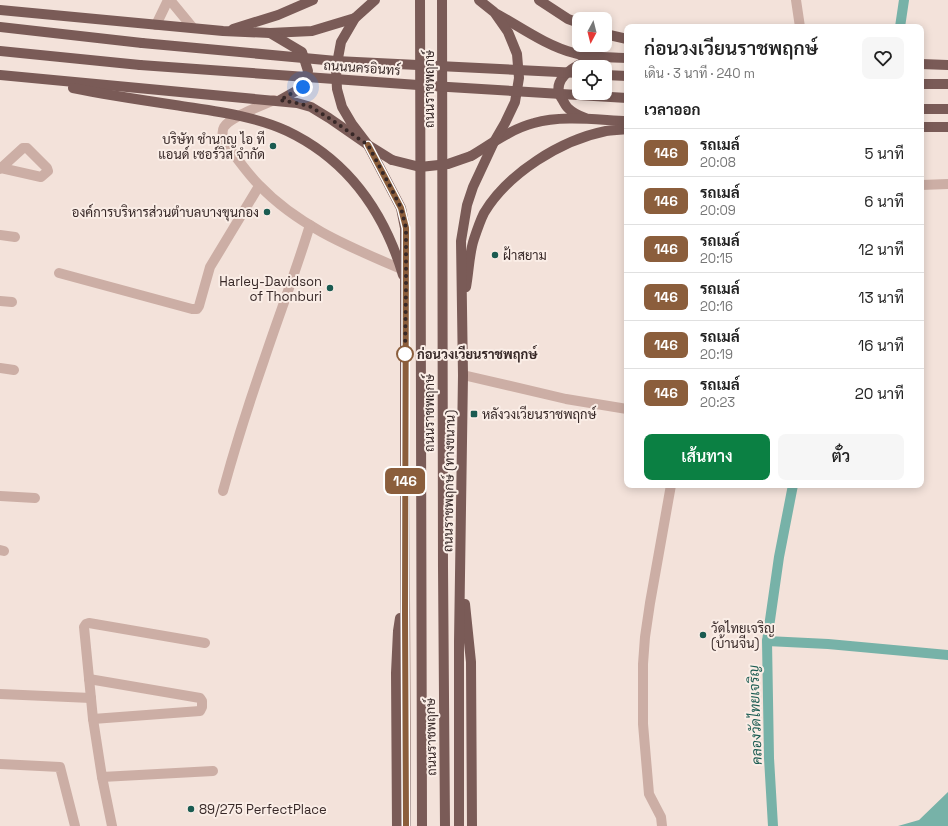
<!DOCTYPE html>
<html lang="th">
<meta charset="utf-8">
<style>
:root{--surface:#fff;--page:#f6f6f6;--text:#222;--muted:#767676;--line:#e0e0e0;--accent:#0b8043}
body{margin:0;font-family:"Space Grotesk",Sarabun,sans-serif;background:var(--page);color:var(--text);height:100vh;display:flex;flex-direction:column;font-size:15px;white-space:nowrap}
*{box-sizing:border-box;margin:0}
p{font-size:13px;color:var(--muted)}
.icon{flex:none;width:22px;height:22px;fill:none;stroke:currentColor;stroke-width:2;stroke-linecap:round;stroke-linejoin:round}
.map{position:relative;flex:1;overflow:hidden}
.side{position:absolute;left:624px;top:24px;width:300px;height:464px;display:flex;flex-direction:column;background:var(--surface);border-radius:8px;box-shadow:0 2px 10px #0003}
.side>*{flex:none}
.badge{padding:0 8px;border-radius:6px;font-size:14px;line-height:26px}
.needle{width:26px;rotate:187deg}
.buttons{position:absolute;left:572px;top:12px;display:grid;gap:8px}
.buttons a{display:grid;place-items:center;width:40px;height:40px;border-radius:8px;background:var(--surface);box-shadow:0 2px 10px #0003;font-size:20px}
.you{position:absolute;width:20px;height:20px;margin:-10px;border:3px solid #fff;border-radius:50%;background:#1a73e8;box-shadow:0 0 0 6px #1a73e833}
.map>.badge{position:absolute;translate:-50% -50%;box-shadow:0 0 0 2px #fff}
h2{padding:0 20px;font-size:15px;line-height:36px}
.round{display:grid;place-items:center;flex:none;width:42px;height:42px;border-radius:8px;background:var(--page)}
.headline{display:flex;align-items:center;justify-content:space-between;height:68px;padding:0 20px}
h1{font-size:19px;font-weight:600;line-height:30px}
.cta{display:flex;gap:8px;margin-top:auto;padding:8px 20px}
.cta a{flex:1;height:46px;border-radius:8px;background:var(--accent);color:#fff;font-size:16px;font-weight:600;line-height:46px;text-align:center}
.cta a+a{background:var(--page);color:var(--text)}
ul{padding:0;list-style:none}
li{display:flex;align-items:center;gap:12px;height:48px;padding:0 20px;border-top:1px solid var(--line)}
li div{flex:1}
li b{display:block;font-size:15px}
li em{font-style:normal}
li .badge{min-width:44px;font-weight:700;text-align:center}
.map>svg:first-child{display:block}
</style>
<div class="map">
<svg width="948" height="826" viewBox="0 0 948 826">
<rect width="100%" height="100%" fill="#f3e2da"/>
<!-- water -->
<polygon fill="#77b2a8" points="948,792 948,826 898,826 919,820"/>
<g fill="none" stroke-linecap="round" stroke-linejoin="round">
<!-- canal -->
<g stroke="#77b2a8" stroke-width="10">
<polyline points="900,27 904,0"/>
<polyline points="767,641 828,644 948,655"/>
<polyline points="773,826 769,758 767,641 779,557 793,485"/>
</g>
<!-- minor -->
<g stroke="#ccaea5" stroke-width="10">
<polyline points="170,0 193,28"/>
<polyline points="796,0 800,27"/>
<polyline points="156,25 168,0"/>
<path d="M274 100C263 105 230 117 224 127 221 132 223 137 224 142 236 156 246 172 259 185 298 226 350 247 401 269"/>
<polyline points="0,169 1,168 23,148 27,148 47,168 48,171 41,177 1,168"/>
<polyline points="921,185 948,184"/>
<polyline points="0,235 15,237"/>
<polyline points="59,273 192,309 197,309 199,306 210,267 259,186"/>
<polyline points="0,301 12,302"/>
<polyline points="0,368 14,370"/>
<polyline points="463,375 566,399 627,409"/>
<path d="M223 491C235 447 249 403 264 360 279 315 296 271 310 225"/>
<polyline points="0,496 35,498"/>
<polyline points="0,550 4,551"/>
<polyline points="89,679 200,698 202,701 202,707 200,711 93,719"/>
<polyline points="0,694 91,698"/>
<polyline points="0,764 60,767 75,826"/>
<polyline points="102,777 213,771"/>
<polyline points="112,826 102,777 93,719 84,627 86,624 89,623 205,643"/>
<polyline points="662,826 661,817 649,794 643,724 643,664 645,637 650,603 671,485"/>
</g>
<!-- major -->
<g stroke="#7a5b57" stroke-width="10">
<polyline points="375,0 355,18 341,42 336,69 337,89 342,107 352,124 368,145 392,160"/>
<polyline points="420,0 422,826"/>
<polyline points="442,0 443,567 445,826"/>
<polyline points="539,0 568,19 579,23"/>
<polyline points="0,10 223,31 270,33 312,31 355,18"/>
<path d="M497 14C522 28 547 46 574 53 591 58 610 57 627 58"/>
<polyline points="0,27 142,43"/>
<polyline points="233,29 278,15 313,0"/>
<polyline points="270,33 302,52 308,71 303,87 280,100"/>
<polyline points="605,34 627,39"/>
<polyline points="0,51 140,65"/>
<polyline points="921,64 948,65"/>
<polyline points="0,75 297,103 311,107 329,118 368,145 401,208 405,228 405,598 406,826"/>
<polyline points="605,75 627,76"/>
<polyline points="921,84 948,84"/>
<path d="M73 88C107 95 141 100 175 105 212 111 252 115 287 131 348 160 384 212 403 275"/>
<polyline points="921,109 948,109"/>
<path d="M585 118C580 116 573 113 569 109 566 107 564 102 562 99 548 78 579 64 594 57"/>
<polyline points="921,127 948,127"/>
<path d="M471 156C491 144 511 129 534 123 562 115 598 120 627 121"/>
<path d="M466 287C469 271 469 254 474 239 477 230 480 221 484 213 508 173 561 140 606 131 613 130 620 130 627 129"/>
<polyline points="465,604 471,662 472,826"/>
<polyline points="397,826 396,673 398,631 400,618"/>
<polyline points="459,826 459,642 463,375 461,241 467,205 473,187 494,142 505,123 515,102 519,78 517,54 508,32 494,12 479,0"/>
</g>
<!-- major-bridge -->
<g stroke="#7a5b57" stroke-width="10">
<polyline points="142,43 336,61 579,73"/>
<polyline points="140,65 432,86 627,98"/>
<polyline points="392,160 420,167 448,164 471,156"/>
</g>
</g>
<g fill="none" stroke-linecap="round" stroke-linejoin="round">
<!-- line casing -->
<g stroke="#fff" stroke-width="9">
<polyline id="line" points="368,145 401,208 406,228 405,613 406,826"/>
</g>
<!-- line -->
<use href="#line" stroke="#8b5e3c" stroke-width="6"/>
<!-- walk -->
<polyline stroke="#372827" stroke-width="4" stroke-dasharray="0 7.2" points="303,87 280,100 297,103 311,107 329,118 368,145 392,190 401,208 406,228 406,286 405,354"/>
</g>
<!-- markers -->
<g fill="#1a5b51" stroke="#faede6" stroke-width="1.5">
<circle cx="273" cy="146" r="4"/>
<circle cx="267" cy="212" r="4"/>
<circle cx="495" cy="255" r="4"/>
<circle cx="330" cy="288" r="4"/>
<rect x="470" y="410" width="8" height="8" rx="2"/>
<circle cx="703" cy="635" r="4"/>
<circle cx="191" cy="809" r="4"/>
</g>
<circle fill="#fff" stroke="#8b5e3c" stroke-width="2" cx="405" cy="354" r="8"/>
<g text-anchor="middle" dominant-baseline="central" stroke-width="4" stroke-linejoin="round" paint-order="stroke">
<!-- street labels -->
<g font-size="13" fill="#372827" stroke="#faede6">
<text transform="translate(362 68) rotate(4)">ถนนนครอินทร์</text>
<text transform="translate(429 89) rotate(-90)">ถนนราชพฤกษ์</text>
<text transform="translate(429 413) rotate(-90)">ถนนราชพฤกษ์</text>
<text transform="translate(449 481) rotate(-89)">ถนนราชพฤกษ์ (ทางขนาน)</text>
<text transform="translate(431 737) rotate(-91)">ถนนราชพฤกษ์</text>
</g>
<!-- poi labels -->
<g font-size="13" fill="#372827" stroke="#faede6" text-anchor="start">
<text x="265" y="139" text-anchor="end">บริษัท ชำนาญ ไอ ที<tspan x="265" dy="15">แอนด์ เซอร์วิส จำกัด</tspan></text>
<text x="259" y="212" text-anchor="end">องค์การบริหารส่วนตำบลบางขุนกอง</text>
<text x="503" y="255">ฝ้าสยาม</text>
<text x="322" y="281" text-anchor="end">Harley-Davidson<tspan x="322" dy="15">of Thonburi</tspan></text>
<text x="482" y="414">หลังวงเวียนราชพฤกษ์</text>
<text x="711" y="628">วัดไทยเจริญ<tspan x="711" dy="15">(บ้านจีน)</tspan></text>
<text x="199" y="809">89/275 PerfectPlace</text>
</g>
<!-- stop labels -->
<g font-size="13" font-weight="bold" fill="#372827" stroke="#faede6" text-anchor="start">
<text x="417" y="354">ก่อนวงเวียนราชพฤกษ์</text>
</g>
<!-- water labels -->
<g font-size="14" font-style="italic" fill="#1a5b51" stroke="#faede6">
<text transform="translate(755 715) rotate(-92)">คลองวัดไทยเจริญ</text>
</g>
</g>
</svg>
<div class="buttons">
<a><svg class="needle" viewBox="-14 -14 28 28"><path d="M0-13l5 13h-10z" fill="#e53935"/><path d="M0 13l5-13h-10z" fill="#767676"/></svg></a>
<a><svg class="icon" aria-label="locate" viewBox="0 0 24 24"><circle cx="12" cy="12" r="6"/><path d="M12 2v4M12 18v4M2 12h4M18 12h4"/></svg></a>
</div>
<div class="you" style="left:303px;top:87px"></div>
<b class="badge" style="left:405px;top:481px;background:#8b5e3c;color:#fff">146</b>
<section class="side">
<div class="headline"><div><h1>ก่อนวงเวียนราชพฤกษ์</h1><p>เดิน · 3 นาที · 240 m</p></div><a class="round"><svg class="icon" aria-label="heart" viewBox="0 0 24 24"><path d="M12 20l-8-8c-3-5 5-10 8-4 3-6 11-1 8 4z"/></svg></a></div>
<h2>เวลาออก</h2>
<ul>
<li><span class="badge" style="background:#8b5e3c;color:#fff">146</span><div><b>รถเมล์</b><p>20:08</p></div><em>5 นาที</em></li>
<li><span class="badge" style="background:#8b5e3c;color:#fff">146</span><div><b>รถเมล์</b><p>20:09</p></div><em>6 นาที</em></li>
<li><span class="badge" style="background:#8b5e3c;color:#fff">146</span><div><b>รถเมล์</b><p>20:15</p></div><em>12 นาที</em></li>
<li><span class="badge" style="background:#8b5e3c;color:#fff">146</span><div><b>รถเมล์</b><p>20:16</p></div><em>13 นาที</em></li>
<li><span class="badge" style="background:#8b5e3c;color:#fff">146</span><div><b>รถเมล์</b><p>20:19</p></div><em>16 นาที</em></li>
<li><span class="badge" style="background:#8b5e3c;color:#fff">146</span><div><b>รถเมล์</b><p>20:23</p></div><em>20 นาที</em></li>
</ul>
<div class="cta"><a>เส้นทาง</a><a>ตั๋ว</a></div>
</section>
</div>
